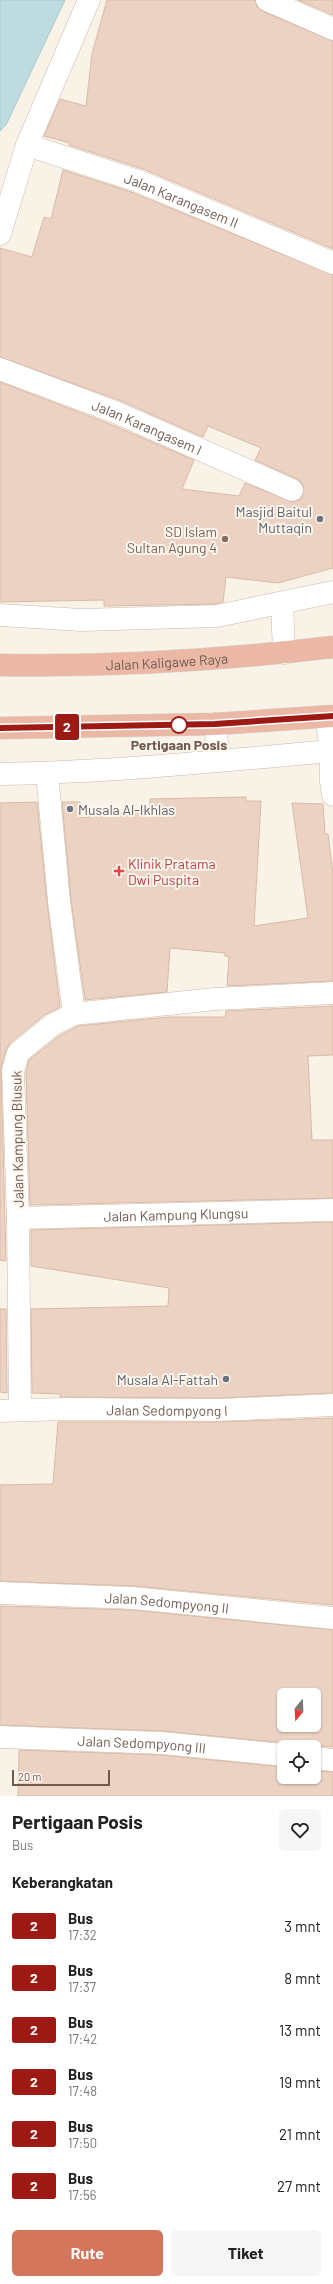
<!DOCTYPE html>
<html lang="id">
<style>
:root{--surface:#fff;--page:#f6f6f6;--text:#222;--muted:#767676;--accent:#d3765c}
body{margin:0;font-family:Barlow,sans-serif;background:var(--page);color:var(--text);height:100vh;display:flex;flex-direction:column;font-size:15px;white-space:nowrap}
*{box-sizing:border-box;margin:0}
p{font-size:13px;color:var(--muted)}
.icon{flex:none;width:22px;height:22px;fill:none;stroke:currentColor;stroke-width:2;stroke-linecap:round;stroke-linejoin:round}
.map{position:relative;height:1796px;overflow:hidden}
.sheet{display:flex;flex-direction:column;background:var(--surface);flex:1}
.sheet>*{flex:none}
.badge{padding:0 8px;border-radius:3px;font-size:14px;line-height:26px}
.needle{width:26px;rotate:198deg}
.tools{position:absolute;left:277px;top:1688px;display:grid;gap:8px}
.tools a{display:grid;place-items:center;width:44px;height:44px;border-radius:6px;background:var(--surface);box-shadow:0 1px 3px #0004;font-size:20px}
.scale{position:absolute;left:12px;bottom:10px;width:98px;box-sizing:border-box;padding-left:4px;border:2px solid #705a4f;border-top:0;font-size:11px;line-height:14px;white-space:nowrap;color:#705a4f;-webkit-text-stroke:3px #fdf6ed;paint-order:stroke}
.map>.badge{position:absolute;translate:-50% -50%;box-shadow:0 0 0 2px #fff}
h2{padding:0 12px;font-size:15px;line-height:36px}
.round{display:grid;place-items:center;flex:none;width:42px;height:42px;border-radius:6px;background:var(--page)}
.overview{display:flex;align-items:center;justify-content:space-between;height:68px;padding:0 12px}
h1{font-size:19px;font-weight:700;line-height:30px}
.cta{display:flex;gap:8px;margin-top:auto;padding:8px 12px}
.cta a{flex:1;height:46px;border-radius:6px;background:var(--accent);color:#fff;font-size:16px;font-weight:700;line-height:46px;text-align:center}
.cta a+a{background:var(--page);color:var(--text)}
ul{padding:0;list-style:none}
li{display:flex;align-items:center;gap:12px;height:52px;padding:0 12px}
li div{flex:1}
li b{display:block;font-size:15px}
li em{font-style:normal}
li .badge{min-width:44px;font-weight:700;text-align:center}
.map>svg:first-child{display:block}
</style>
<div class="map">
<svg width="333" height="1796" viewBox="0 0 333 1796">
<rect width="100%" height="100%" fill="#f9f2e7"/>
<!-- water -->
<polygon fill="#bedce0" stroke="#a6cbd1" points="0,0 65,0 6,125 0,131"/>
<!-- building -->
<g fill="#ebd2c3" stroke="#dcb9a5" fill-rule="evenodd">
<polygon points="107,0 255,0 257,7 262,11 333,41 333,249 143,169 69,145 70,143 44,136 60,99 86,106 92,54"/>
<polygon points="298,0 333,0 333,15"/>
<polygon points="63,170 134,193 333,275 333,568 278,583 226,577 223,602 216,604 104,606 104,600 0,602 0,382 110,424 194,460 182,489 239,496 245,483 293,502 300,500 304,489 302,483 297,479 255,460 261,448 208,426 203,437 119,400 0,357 0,248 32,257 44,217 51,219"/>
<polygon points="246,797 246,801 261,801 254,926 308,918 292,803 323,804 325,834 328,834 333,873 333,981 227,986 229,957 225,956 225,953 170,948 167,992 85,1000 71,900 62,802 80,802 80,818 150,810 150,799"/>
<polygon points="37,802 47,902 60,1007 44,1015 10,1043 6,1050 1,1068 6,1261 0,1260 0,803"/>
<polygon points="333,1006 333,1055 308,1056 312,1140 333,1140 333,1198 30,1205 26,1072 29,1060 59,1036 78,1026 168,1017 225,1017 226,1011"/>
<polygon points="333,1222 333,1393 219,1398 60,1397 61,1394 32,1393 31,1309 168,1306 169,1288 31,1266 31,1230"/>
<polygon points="0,1309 6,1309 7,1393 0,1392"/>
<polygon points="333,1418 333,1605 134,1586 0,1581 0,1485 53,1484 58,1422 219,1422"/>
<path d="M0 1606 132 1610 333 1630V1747L315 1746 293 1747 285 1743 163 1731 0 1725ZM284 1695H314V1725H284Z"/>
<polygon points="19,1750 161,1755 284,1767 284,1777 314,1777 314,1771 333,1772 333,1796 18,1796"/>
</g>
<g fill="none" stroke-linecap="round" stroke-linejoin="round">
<!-- street casing -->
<g stroke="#cabaaf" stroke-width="23">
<g id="street">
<polyline points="267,0 333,29"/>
<path id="s1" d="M27 145 138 181 333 263"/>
<polyline points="0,234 27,145 89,0"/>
<path id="s2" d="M0 369 115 412 292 490"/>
<polyline points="282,603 284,653"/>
<polyline points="0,615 81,620 217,616 333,592"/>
<polyline points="215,724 219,761"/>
<polyline points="333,751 331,751 331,781 333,795"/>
<polyline points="47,773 59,901 74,1014"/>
<path d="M0 774C111 772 221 761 331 751L326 717"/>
<path id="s3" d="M18 1218 333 1210"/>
<polyline points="20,1410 18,1218 13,1071 18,1053 52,1025 74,1014 215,999 333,993"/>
<path id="s4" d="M0 1411 64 1409 219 1410 333 1405"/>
<path id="s5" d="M0 1593 133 1598 333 1618"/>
<path id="s6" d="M0 1737 162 1743 284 1755"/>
<polyline points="314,1758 333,1760"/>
</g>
</g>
<!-- highway casing -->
<g stroke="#d7d1ce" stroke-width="23">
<g id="highway">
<path id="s7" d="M0 665C111 667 223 660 333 647"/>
<polyline points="0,728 215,724 333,716"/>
</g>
</g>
<!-- street -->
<use href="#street" stroke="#fff" stroke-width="22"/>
<!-- highway -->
<use href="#highway" stroke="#ebb8a6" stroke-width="22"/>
</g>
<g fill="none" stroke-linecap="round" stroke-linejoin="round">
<!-- line casing -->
<g stroke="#fff" stroke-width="9">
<polyline id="line" points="0,728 215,724 333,716"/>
</g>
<!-- line -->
<use href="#line" stroke="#9c1a13" stroke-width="6"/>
</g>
<!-- markers -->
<g fill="#6b7280" stroke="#fdf6ed" stroke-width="1.5">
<circle cx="320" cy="519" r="4"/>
<circle cx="70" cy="809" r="4"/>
<circle cx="226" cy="1379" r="4"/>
</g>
<circle fill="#8d6e63" stroke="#fdf6ed" stroke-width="1.5" cx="225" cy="539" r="4"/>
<circle fill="#fff" stroke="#9c1a13" stroke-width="2" cx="179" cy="725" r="8"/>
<path fill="#e0444e" stroke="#fdf6ed" stroke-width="1.5" d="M117 865h4v4h4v4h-4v4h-4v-4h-4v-4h4z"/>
<g text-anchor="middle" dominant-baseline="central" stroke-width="4" stroke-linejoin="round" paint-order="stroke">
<!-- street labels -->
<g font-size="14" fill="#705a4f" stroke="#fdf6ed">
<text stroke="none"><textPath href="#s1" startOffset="164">Jalan Karangasem II</textPath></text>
<text stroke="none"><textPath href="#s2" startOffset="158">Jalan Karangasem I</textPath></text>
<text stroke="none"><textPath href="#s7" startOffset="167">Jalan Kaligawe Raya</textPath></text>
<text transform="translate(17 1139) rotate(-91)">Jalan Kampung Blusuk</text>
<text stroke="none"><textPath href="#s3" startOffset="158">Jalan Kampung Klungsu</textPath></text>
<text stroke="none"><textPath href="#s4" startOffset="167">Jalan Sedompyong I</textPath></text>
<text stroke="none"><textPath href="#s5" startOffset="167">Jalan Sedompyong II</textPath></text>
<text stroke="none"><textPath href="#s6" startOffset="142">Jalan Sedompyong III</textPath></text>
</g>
<!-- worship labels -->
<g font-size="14" fill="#5b616d" stroke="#fdf6ed" text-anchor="end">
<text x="312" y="511">Masjid Baitul<tspan x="312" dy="16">Muttaqin</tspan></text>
<text x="78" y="809" text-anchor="start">Musala Al-Ikhlas</text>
<text x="218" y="1379">Musala Al-Fattah</text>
</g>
<!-- education labels -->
<g font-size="14" fill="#785e54" stroke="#fdf6ed" text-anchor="end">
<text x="217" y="531">SD Islam<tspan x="217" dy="16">Sultan Agung 4</tspan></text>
</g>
<!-- stop labels -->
<g font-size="14" font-weight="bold" fill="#705a4f" stroke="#fdf6ed">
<text x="179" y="744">Pertigaan Posis</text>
</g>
<!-- health labels -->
<g font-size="14" fill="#be3a42" stroke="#fdf6ed" text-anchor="start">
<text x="128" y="863">Klinik Pratama<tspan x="128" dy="16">Dwi Puspita</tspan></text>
</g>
</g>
</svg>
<div class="tools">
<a><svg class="needle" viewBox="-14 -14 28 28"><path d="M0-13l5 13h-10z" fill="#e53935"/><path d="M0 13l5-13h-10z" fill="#767676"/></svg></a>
<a><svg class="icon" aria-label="locate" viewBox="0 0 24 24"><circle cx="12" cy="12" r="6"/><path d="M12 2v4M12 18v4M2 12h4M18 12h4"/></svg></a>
</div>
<div class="scale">20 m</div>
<b class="badge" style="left:67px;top:727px;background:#9c1a13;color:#fff">2</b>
</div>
<section class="sheet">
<div class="overview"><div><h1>Pertigaan Posis</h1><p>Bus</p></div><a class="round"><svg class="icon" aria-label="heart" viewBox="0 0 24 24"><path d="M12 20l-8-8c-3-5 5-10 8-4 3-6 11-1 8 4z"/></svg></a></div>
<h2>Keberangkatan</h2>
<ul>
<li><span class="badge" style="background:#9c1a13;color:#fff">2</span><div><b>Bus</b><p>17:32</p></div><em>3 mnt</em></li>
<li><span class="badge" style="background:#9c1a13;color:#fff">2</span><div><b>Bus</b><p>17:37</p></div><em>8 mnt</em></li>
<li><span class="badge" style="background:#9c1a13;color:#fff">2</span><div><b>Bus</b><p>17:42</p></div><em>13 mnt</em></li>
<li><span class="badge" style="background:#9c1a13;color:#fff">2</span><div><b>Bus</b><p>17:48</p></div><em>19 mnt</em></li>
<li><span class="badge" style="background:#9c1a13;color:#fff">2</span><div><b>Bus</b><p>17:50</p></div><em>21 mnt</em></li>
<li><span class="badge" style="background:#9c1a13;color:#fff">2</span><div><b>Bus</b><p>17:56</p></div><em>27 mnt</em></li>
</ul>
<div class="cta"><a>Rute</a><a>Tiket</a></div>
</section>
